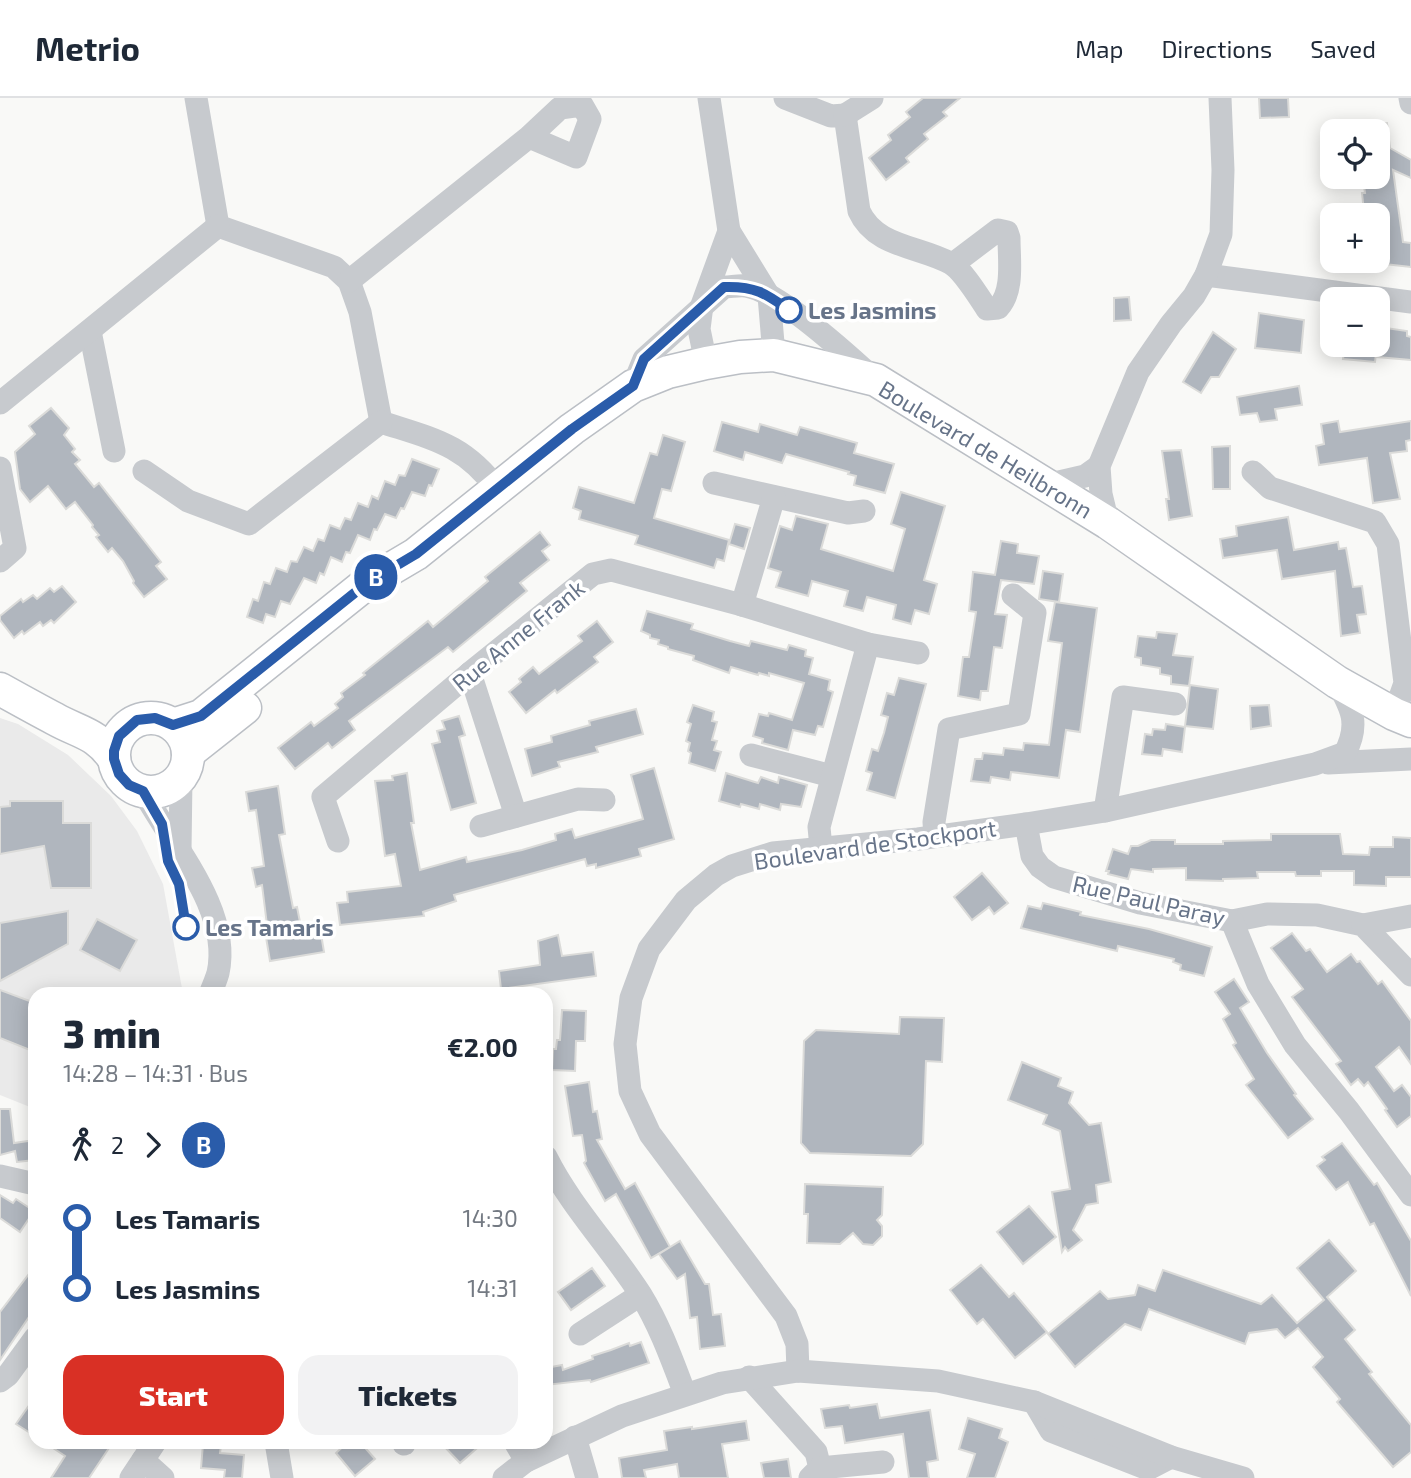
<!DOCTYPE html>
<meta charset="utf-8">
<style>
:root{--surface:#fff;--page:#f2f2f3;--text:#1f2937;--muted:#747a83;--line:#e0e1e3;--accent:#d93025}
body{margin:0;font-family:"Exo 2",sans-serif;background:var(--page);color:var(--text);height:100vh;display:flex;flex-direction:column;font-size:26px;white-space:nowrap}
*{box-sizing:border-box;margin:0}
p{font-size:23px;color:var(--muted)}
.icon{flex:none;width:38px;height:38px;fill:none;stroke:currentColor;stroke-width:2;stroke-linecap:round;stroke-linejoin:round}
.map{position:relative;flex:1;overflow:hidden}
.panel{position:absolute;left:28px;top:889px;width:525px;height:462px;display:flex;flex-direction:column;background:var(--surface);border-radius:21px;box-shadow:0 4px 18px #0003}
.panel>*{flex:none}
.badge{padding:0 14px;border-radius:23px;font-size:24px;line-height:46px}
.fabs{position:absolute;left:1320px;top:21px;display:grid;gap:14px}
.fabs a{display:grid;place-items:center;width:70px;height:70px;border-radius:14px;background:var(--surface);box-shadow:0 4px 18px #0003;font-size:35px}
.map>.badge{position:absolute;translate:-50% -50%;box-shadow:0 0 0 4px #fff}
.legs{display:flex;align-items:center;gap:10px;height:77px;padding:0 35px;font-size:23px}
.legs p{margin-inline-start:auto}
.overview{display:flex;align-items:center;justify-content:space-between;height:119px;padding:0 35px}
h1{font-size:38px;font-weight:800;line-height:52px}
.primary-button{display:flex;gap:14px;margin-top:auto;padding:14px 35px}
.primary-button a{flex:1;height:80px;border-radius:21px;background:var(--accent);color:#fff;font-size:28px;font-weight:800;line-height:80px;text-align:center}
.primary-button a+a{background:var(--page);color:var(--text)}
ul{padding:0 35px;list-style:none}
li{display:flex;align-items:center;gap:24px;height:70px;font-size:26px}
li i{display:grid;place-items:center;width:10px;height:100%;margin:0 9px;background:currentColor}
li i::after{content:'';width:18px;height:18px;margin:-9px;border:5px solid;border-radius:50%;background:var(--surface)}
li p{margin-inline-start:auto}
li:first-child i{background:linear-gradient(#0000 50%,currentColor 0)}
li:last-child i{background:linear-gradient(currentColor 50%,#0000 0)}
header{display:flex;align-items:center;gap:42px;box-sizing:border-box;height:98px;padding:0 35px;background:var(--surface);border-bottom:2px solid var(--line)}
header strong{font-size:33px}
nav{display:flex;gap:38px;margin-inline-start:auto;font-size:24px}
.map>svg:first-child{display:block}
</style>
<header>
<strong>Metrio</strong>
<nav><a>Map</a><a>Directions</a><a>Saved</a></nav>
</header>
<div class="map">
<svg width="1411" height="1380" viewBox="0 0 1411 1380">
<rect width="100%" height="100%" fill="#f9f9f7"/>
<!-- built -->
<polygon fill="#eaeaea" points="0,620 18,626 68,657 111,698 137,733 163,786 183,896 35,896 35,1011 0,997"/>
<!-- building -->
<g fill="#b0b6be" stroke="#dbdbd9" stroke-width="2">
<polygon points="923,0 960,0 943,14 947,18 924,36 928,41 906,60 909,64 886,82 869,60 891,42 888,37 910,19 906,14"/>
<polygon points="1259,0 1288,0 1289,19 1260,20"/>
<polygon points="1387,25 1390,50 1411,62 1411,80 1393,72 1403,144 1411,145 1411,169 1375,165 1377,163 1377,112 1364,114 1362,95 1365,95 1363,81 1367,81 1367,79 1377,79 1377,26"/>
<polygon points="1129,199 1131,222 1114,223 1114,200"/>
<polygon points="1259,215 1304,222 1301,255 1255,250"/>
<polygon points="1379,229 1407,233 1407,238 1411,239 1411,262 1377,259"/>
<polygon points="1213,234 1236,251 1219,279 1211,279 1201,295 1183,284"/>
<polygon points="1345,247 1377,247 1375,264 1343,261"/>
<polygon points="1299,288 1302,307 1275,311 1277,322 1260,324 1257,315 1240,317 1237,299"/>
<polygon points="51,310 69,330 64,337 75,351 72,354 80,362 75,366 94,389 99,385 161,464 156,468 167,481 144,499 133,485 134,483 123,463 112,450 108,454 96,439 99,437 92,429 93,427 75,404 66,411 48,388 30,404 20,391 15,354 35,336 29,328"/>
<polygon points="1338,323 1340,334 1411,323 1411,342 1406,343 1407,353 1390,355 1400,401 1373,405 1367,360 1319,367 1316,348 1324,346 1321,326"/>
<polygon points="722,324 758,334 760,326 797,337 800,329 857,345 854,355 894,366 885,395 854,387 856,378 848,376 849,374 786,356 782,365 745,354 743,362 714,353"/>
<polygon points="663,337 685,344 671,393 662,391 654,420 729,442 724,463 717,461 714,470 635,446 638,438 579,421 581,413 573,410 579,389 634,405 650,355 657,357"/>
<polygon points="1230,348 1230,391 1213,391 1212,349"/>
<polygon points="1181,352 1192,418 1169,422 1166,401 1169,401 1162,353"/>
<polygon points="412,361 439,371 432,388 429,387 425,398 412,394 404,411 401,410 396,420 385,416 377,432 374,431 370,442 358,437 350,455 346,454 342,464 331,459 324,477 320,475 316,485 304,480 290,506 281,503 275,519 266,516 263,525 247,519 253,501 258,503 264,484 270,486 276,470 287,474 291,463 297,464 304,449 313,453 318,441 324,443 330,427 340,431 345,420 351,422 358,405 368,409 372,398 378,401 385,383 395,387 399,377 405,378"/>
<polygon points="901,394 945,408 924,482 937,486 929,516 915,512 911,526 893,521 896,507 867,499 863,513 844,508 848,493 812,483 808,498 776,489 781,474 768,470 780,428 792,432 796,418 828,426 821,451 893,473 905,431 891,426"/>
<polygon points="1288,419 1294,452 1338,444 1339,451 1346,450 1353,489 1362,488 1366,516 1357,517 1360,535 1341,538 1335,473 1282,481 1277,452 1223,460 1220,441 1237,438 1236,428"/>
<polygon points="735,426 750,430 744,451 729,446"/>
<polygon points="540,434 550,447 542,453 549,462 520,485 527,493 453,554 448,549 349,623 355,632 332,650 328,645 295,671 278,650 311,624 314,628 338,610 335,606 343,599 341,595 365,577 363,575 428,523 433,529 488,483 485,479"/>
<polygon points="1001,443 1018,446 1017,455 1039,458 1034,486 1001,482 995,516 1007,517 1002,550 994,549 988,593 981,593 980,602 958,598 963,559 969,559 976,514 969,513 973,474 995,477"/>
<polygon points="1043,473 1063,476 1059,504 1039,501"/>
<polygon points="62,488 76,504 54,525 51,522 43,528 40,524 24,536 22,533 14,540 0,522 0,518 21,501 23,504 33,497 37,501 50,490 54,494"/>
<polygon points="1055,504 1097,510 1080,634 1066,632 1059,680 1011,674 1010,682 991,679 990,685 971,683 975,661 982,661 983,655 1003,657 1004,650 1023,652 1024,645 1049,647 1062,545 1048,543"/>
<polygon points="647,513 693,526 691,531 730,543 749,548 751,543 787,552 789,547 806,552 805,558 813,560 809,576 830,582 828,592 833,594 823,629 818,628 815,637 793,632 788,652 762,645 763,641 753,638 759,616 768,618 769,615 792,622 804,585 769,575 769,578 759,575 758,577 731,569 729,575 693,562 694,558 668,551 668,549 658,546 659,542 650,540 650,537 641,533"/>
<polygon points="597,523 613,544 594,559 598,564 557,595 555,592 526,615 509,594 521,584 519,581 533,569 539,576 582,543 578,538"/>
<polygon points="1157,534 1177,536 1173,557 1193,559 1189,588 1171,586 1171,578 1160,576 1160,570 1141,567 1141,560 1135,559 1138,538 1156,540"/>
<polygon points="899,580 926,586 895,700 867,692 872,675 866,673 872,651 878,653 884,635 888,619 881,617 887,595 894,597"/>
<polygon points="1190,587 1218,591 1213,631 1185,628"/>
<polygon points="693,607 714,614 712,623 717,624 712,642 717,643 714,652 721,654 715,673 689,665 691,655 688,653 690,645 686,643 691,626 687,624"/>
<polygon points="1269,607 1271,628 1251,631 1250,608"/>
<polygon points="636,611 643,636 596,649 598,654 558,664 560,669 532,678 525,651 552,644 551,638 590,627 589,623"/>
<polygon points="459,618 465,637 459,639 476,705 451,712 432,646 440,644 437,633 445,631 442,623"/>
<polygon points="1166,626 1185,629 1182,654 1163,651 1162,658 1142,656 1145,636 1152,637 1153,631 1165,632"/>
<polygon points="654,670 674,741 639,751 641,758 596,770 596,766 587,768 585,761 454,797 456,803 423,814 424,818 340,827 337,805 348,804 347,794 401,788 395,756 385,758 375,683 393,682 392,678 407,675 414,725 411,725 420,772 466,759 467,764 522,752 556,742 555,736 572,731 575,740 643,721 631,677"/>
<polygon points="726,675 758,685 761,679 778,685 779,679 807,687 801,709 781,706 780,712 760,706 759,711 741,706 740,709 719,703"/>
<polygon points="278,688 285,736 279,737 293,810 297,809 303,839 321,836 324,854 270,863 264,827 267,827 262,787 256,789 252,770 264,768 256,712 249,713 246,694"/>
<polygon points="10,703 63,703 63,725 91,725 91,790 51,790 44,748 0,756 0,709 10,708"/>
<polygon points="1271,736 1340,736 1343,756 1369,757 1370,749 1393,749 1393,739 1411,740 1411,779 1386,779 1386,788 1354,787 1354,773 1321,773 1321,778 1296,778 1295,774 1257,774 1258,780 1223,781 1223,783 1186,782 1186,770 1153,771 1153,774 1131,771 1128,781 1108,776 1109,773 1106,773 1113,751 1128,756 1131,748 1138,748 1151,742 1175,742 1175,746 1223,746 1223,743 1271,742"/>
<polygon points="982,775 1008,805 994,816 989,809 972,822 954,799"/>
<polygon points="1043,805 1081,814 1080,817 1149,831 1212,849 1204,878 1180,872 1181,867 1173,864 1174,861 1118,848 1117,853 1021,830 1028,808 1041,811"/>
<polygon points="68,813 68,846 0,883 0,825"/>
<polygon points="97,821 137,842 120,873 80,852"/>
<polygon points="1292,835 1306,853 1310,851 1327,874 1351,856 1357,864 1360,863 1378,886 1382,883 1411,923 1411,966 1399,949 1376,969 1394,993 1402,987 1411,999 1411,1018 1397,1029 1385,1012 1387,1011 1368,984 1364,988 1358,981 1351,987 1336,966 1341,963 1292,899 1303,891 1271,850"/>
<polygon points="558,837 562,858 593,854 596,878 501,891 499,873 540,867 538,843"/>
<polygon points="1234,881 1249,904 1240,910 1267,955 1296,996 1294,997 1313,1021 1288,1040 1246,987 1254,981 1233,947 1236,945 1223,921 1230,916 1215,894"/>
<polygon points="0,892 35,905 35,954 0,940"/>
<polygon points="562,912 586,913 585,943 576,943 575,973 552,972 553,951 556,951 557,942 560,942"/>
<polygon points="900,919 944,920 942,964 926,963 923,1046 911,1058 810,1055 801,1045 804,943 816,932 899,936"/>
<polygon points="1022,964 1061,980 1058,988 1073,994 1069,1005 1089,1027 1101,1025 1111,1084 1096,1087 1098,1105 1086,1107 1073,1132 1082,1142 1068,1153 1065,1149 1062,1154 1052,1094 1070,1091 1060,1033 1043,1026 1047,1017 1008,1002"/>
<polygon points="589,984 593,1014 597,1013 602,1041 597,1042 625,1091 635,1085 670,1149 651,1160 616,1096 605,1103 584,1065 586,1063 582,1037 573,1038 565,988"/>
<polygon points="0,1011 10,1011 14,1045 35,1042 35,1062 17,1064 15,1053 0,1057"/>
<polygon points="1342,1045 1374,1087 1377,1085 1411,1143 1411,1198 1374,1125 1370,1127 1348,1084 1336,1092 1317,1068 1325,1062 1322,1059"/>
<polygon points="805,1086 883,1089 882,1117 877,1122 882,1128 882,1138 873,1147 863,1146 853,1135 840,1146 807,1145 808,1116 804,1116"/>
<polygon points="0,1097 13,1105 16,1101 34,1113 20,1134 0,1120"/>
<polygon points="1029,1108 1056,1139 1023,1166 997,1134"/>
<polygon points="1329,1142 1356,1173 1327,1199 1355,1232 1345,1241 1372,1274 1369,1276 1411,1327 1411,1354 1393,1369 1337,1304 1340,1301 1313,1269 1323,1259 1298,1230 1285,1240 1277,1231 1249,1235 1245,1246 1149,1211 1141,1232 1125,1226 1075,1269 1048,1236 1100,1193 1108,1201 1135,1197 1138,1187 1155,1193 1163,1172 1261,1206 1272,1197 1297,1225 1324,1202 1297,1170"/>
<polygon points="680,1143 705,1186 709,1186 713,1217 721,1216 725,1248 700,1251 697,1219 690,1220 685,1176 677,1181 659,1156"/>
<polygon points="981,1167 1009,1199 1014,1195 1047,1234 1015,1260 983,1221 977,1226 950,1192"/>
<polygon points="35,1168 35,1210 0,1262 0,1214"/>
<polygon points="592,1170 605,1188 571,1212 558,1194"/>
<polygon points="641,1244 649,1265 591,1284 590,1282 546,1287 546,1270 562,1267 563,1272 593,1261 592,1258 611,1252 629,1245 630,1248"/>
<polygon points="35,1299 35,1338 16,1326"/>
<polygon points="877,1306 880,1320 930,1312 938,1362 927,1364 929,1380 909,1380 903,1336 845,1345 842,1328 825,1330 821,1311 849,1307 850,1310"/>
<polygon points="968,1320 1002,1331 999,1340 1008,1344 995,1380 967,1380 975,1356 959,1351"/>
<polygon points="746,1323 749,1342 722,1346 728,1380 679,1380 677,1366 644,1372 646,1380 622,1380 619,1360 667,1352 664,1333 692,1329 692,1331"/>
<polygon points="44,1344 113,1344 89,1380 51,1380 65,1358"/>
<polygon points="348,1344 360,1344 375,1361 355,1378 336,1355"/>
<polygon points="440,1344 484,1344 460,1365"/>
<polygon points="203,1346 221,1348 220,1355 244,1357 242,1380 224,1380 225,1372 201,1370"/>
<polygon points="788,1361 791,1380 764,1380 761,1365"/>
</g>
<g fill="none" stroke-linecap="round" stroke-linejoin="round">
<!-- secondary casing -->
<g stroke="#bbbfc5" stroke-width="35">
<g id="secondary">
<path d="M0 591C18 601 36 611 55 621 80 635 97 635 114 661"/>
<circle cx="151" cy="657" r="37"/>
<polyline points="173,627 201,618 367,485 416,456 572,331 633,288 668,274 706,265 740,259 774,257 876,282 1108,425 1337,584 1394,616 1411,623"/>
<polyline points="188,655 245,610"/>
</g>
</g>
<!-- street -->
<g stroke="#c7cace" stroke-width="23">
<path d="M196 0 218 128 334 169 349 183 360 214 381 324C433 341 464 346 498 392"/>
<polyline points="709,0 729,133"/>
<path d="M785 0 831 18 845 17 859 113C875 149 919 148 950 165 962 171 979 199 987 211L998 210C1014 193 1009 163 1009 140L1007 134 998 132 953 166"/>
<polyline points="1410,0 1411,5"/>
<polyline points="845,17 872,0"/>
<polyline points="1206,177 1411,204"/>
<polyline points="349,183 529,39 576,59 590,21 582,7 560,10 529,39"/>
<polyline points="90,233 114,353"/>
<polyline points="706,265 699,231 702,207 729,133 769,198 774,257"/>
<path d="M633 288 644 261 724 189C731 189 739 187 746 188 778 193 848 257 873 280"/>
<polyline points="0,305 218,128"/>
<polyline points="0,370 15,450 0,463"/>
<polyline points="144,373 188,403 249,426 381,324"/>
<polyline points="1253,374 1270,390 1375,424 1388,446 1405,585 1394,616"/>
<polyline points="714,385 848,415 864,413"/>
<polyline points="1046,387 1085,378 1099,368"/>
<polyline points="1108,425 1101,396 1099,368 1138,274 1171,226 1194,198 1206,177 1221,136 1223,72 1220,0"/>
<polyline points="742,507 774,399"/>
<polyline points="470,575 516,718"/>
<polyline points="751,657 832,678"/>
<polyline points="1328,665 1411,661"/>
<path d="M143 693C171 746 232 812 218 875 216 882 213 889 210 896"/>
<polyline points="1105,713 1123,599 1175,606"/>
<polyline points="1026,726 1032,758 1040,769 1054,779 1140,805 1232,823 1267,816 1317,817 1363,827 1411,877"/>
<polyline points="481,728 578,701 604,702"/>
<polyline points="935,738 934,724 949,631 1019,616 1035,515 1013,497"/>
<polyline points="338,743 323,699 470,575 593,476 611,472 742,507 868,546 918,555"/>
<polyline points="821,750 819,729 868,546"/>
<polyline points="180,753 181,679"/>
<polyline points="1232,823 1258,886 1295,947 1349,1013 1411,1097"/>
<polyline points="1363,827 1411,818"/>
<path d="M546 1059C571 1109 611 1150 641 1197 660 1228 672 1262 685 1296"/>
<polyline points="0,1078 35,1086"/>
<polyline points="580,1236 640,1197"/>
<path d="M798 1273 797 1246 786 1218 650 1036 630 993 625 946 631 900 649 851 686 802 716 777 732 768 773 755 918 741 1026 726 1105 713 1315 666 1345 655C1360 626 1352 611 1337 584"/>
<polyline points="749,1279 816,1354 820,1370 810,1380"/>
<polyline points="0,1283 8,1277 35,1240"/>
<polyline points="1034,1304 1051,1333 1148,1371 1171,1359"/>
<polyline points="575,1339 587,1380"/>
<polyline points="276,1344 282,1380"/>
<polyline points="403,1344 404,1346"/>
<polyline points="515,1344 526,1363"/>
<polyline points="143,1362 163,1380"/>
<polyline points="820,1370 883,1364"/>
<polyline points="131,1380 155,1344"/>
<polyline points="504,1380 526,1363 622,1318 722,1285 798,1273 938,1283 1034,1304 1171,1359 1243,1380"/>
</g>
<!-- secondary -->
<use href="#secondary" stroke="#fff" stroke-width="32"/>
</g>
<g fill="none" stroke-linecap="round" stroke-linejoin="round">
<!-- line-1 casing -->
<g stroke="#fff" stroke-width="16">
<path id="line-1" d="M186 829 179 786 168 763 162 726 143 693 129 687 119 676 114 661V653L119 638 137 622 155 620 173 627 201 618 367 485 416 456 572 331 633 288 644 261 724 189C755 188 765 195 789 212"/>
</g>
<!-- line-1 -->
<use href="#line-1" stroke="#2a5caa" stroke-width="10"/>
</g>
<!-- markers -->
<g fill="#fff" stroke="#2a5caa" stroke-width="3.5">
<circle cx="789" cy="212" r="12"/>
<circle cx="186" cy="829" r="12"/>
</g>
<g text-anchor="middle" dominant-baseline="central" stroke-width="7" stroke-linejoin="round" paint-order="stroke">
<!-- stop labels -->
<g font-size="23" font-weight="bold" fill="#677489" stroke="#fff" text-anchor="start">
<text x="808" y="212">Les Jasmins</text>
<text x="205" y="829">Les Tamaris</text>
</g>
<!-- street labels -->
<g font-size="23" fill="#677489" stroke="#fff">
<text transform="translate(986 351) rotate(31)">Boulevard de Heilbronn</text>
<text transform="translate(518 537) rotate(-39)">Rue Anne Frank</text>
<text transform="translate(875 746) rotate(-8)">Boulevard de Stockport</text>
<text transform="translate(1149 802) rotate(13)">Rue Paul Paray</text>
</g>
</g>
</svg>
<div class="fabs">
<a><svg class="icon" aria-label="locate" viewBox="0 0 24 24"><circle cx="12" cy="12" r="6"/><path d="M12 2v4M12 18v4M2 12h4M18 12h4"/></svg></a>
<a>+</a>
<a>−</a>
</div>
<b class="badge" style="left:376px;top:479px;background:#2a5caa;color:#fff">B</b>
<section class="panel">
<div class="overview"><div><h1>3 min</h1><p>14:28 – 14:31 · Bus</p></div><b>€2.00</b></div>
<div class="legs"><svg class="icon" aria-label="walk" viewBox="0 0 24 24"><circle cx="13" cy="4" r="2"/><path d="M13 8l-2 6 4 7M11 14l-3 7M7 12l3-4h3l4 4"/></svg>2<svg class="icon" aria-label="forward" viewBox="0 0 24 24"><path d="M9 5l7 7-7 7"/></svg><b class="badge" style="background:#2a5caa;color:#fff">B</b></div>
<ul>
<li><i style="color:#2a5caa"></i><b>Les Tamaris</b><p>14:30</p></li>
<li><i style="color:#2a5caa"></i><b>Les Jasmins</b><p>14:31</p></li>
</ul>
<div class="primary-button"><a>Start</a><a>Tickets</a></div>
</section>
</div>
